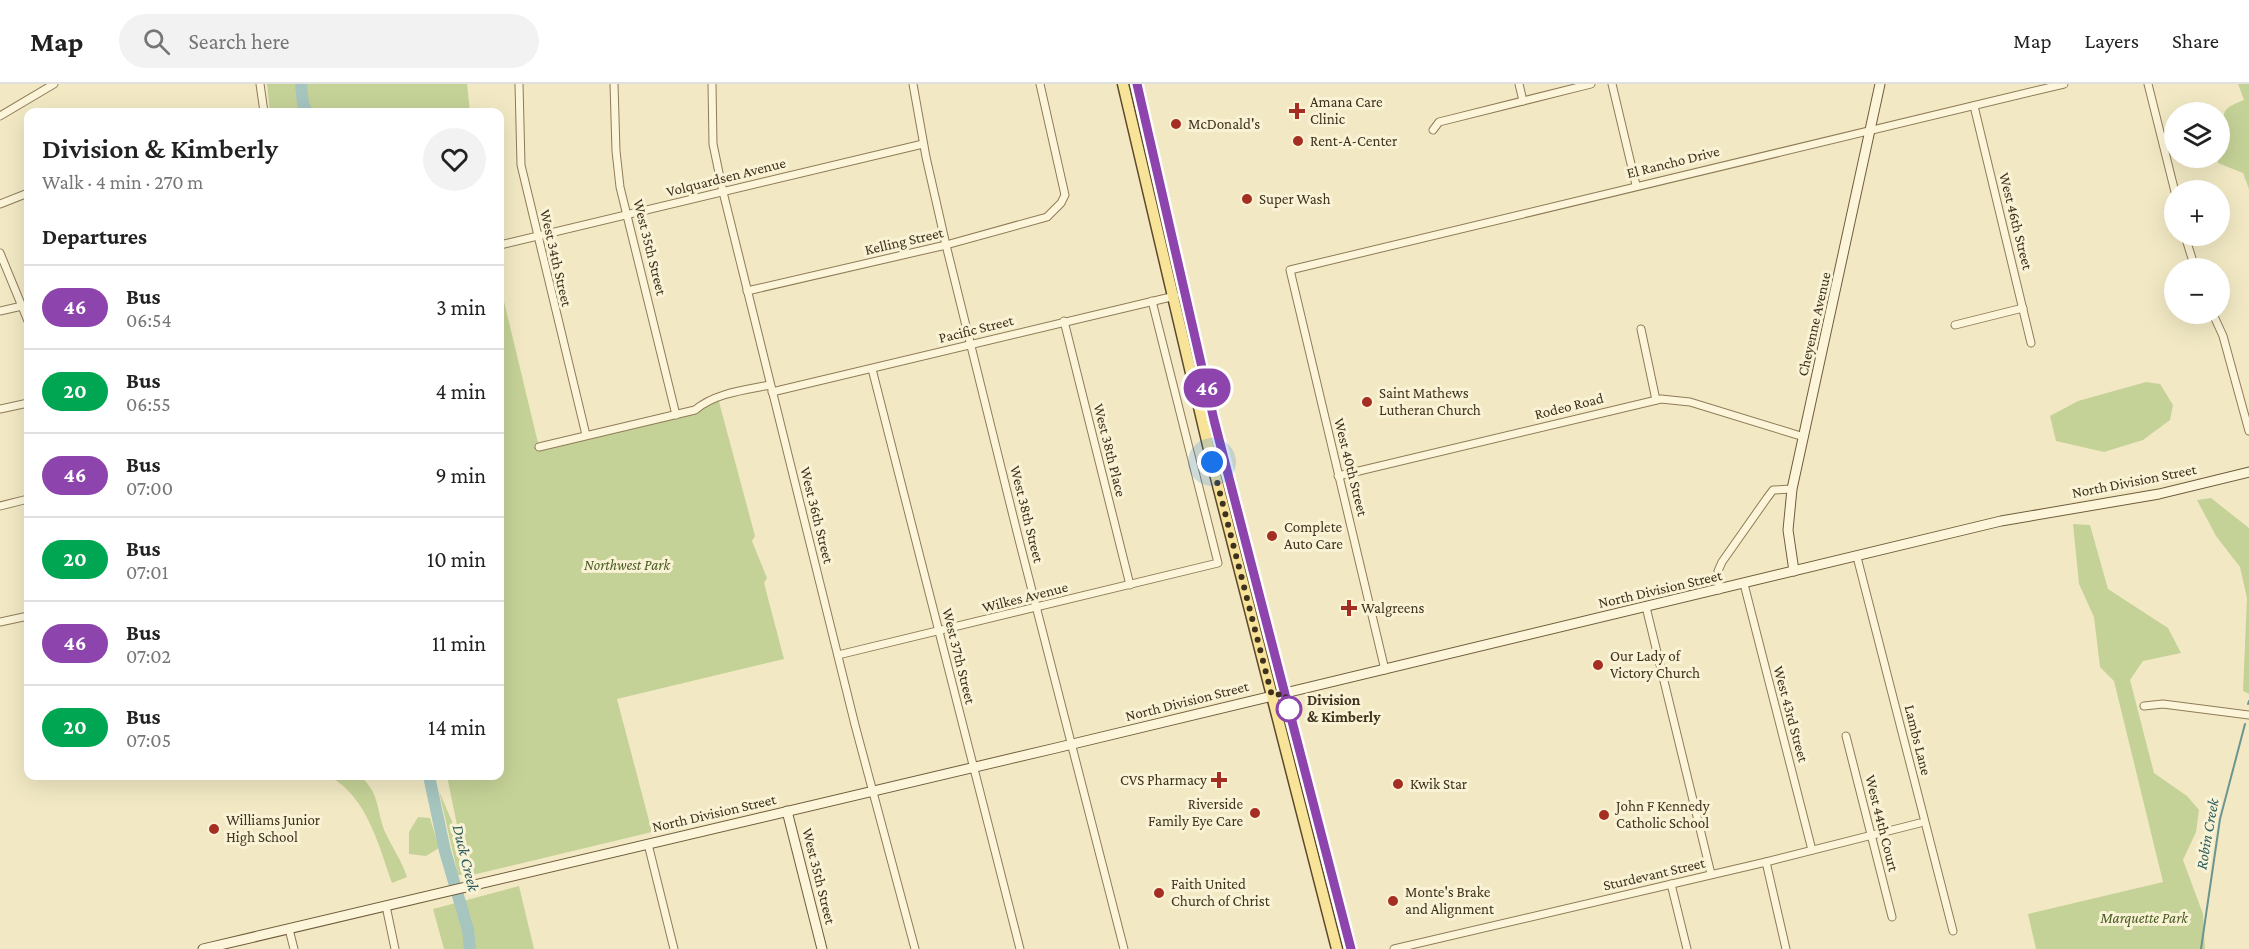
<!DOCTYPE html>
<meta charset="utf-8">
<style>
:root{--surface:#fff;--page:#f2f2f2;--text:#222;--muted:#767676;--line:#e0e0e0}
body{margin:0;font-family:"Crimson Pro",serif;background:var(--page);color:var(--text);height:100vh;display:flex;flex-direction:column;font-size:22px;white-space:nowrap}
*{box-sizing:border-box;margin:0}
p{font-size:20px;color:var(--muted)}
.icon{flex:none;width:33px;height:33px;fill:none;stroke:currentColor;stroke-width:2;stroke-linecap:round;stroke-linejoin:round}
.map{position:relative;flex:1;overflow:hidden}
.details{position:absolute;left:24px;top:24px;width:480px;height:672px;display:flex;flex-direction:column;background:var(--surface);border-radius:12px;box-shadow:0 6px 24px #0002}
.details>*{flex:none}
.badge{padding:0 12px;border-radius:20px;font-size:21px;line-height:39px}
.controls{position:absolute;left:2164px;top:18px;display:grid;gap:12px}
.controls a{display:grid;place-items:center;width:66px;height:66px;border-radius:50%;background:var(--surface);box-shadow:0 6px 24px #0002;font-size:30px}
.you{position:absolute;width:30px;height:30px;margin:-15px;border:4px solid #fff;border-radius:50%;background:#1a73e8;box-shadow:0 0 0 9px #1a73e833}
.map>.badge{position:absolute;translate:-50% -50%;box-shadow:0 0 0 3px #fff}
h2{padding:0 18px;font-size:22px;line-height:54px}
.round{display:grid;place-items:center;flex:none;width:63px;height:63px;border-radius:32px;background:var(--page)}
.headline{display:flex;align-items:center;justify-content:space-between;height:102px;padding:0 18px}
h1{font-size:28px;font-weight:600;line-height:45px}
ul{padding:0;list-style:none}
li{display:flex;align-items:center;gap:18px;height:84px;padding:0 18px;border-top:2px solid var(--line)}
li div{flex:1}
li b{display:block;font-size:22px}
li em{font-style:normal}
li .badge{min-width:66px;font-weight:700;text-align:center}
header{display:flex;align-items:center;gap:36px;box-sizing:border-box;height:84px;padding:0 30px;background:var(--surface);border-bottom:2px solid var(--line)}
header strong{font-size:28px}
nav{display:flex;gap:33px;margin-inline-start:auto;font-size:21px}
.search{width:420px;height:54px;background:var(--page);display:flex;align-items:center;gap:15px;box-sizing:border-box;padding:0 21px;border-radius:33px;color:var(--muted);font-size:22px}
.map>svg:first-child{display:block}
</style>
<header>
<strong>Map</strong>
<div class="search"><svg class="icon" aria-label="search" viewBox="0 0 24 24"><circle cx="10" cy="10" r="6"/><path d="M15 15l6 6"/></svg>Search here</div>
<nav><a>Map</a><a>Layers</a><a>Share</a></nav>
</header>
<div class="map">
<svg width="2249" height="865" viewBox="0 0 2249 865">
<rect width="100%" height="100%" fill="#f2e9c4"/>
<!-- green -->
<g fill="#c5d297">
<polygon points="267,0 467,0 470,28 270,28"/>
<path d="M2238 0H2249V105L2243 89 2218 79C2220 69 2221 31 2226 26 2230 21 2239 18 2244 16Z"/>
<polygon points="500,201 539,363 695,326 718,314 755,452 752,457 767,494 764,499 784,575 617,615 652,748 468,792 467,790 458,791 439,707 460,756 447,692 500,692"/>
<polygon points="2146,298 2160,300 2173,321 2170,336 2143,356 2104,368 2056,357 2050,332 2078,317"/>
<polygon points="2211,414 2249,444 2249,610 2243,607 2247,514 2240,483 2216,452 2197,416"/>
<polygon points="2073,440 2090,441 2108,505 2168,544 2181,569 2143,577 2130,596 2154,689 2187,712 2199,726 2196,748 2183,776 2203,830 2205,865 2036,865 2028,830 2163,798 2114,597 2100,583 2094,533 2079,500"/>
<path d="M334 692H360C381 710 376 728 386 750 393 765 402 777 407 793L392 799C379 762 367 714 332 694Z"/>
<polygon points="418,733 430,734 439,764 426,772 409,770 409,748"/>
<polygon points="519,802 534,865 444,865 433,825"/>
</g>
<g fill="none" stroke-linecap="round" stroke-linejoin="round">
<!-- stream -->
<g stroke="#6c958f" stroke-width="2">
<polyline points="2248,620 2249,617"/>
<polyline points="2201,865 2220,735 2245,640"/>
</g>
<!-- river -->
<g stroke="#a6c5bf" stroke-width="12">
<polyline points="301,0 303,20 307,28"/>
<polyline points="429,692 445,767 468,846 470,865"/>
</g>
<!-- street casing -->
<g stroke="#8f7b58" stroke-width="9">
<g id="street">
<polyline points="260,0 264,28"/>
<polyline points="519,0 521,81 586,351"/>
<polyline points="614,0 616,67 620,103 676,331"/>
<polyline points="712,0 713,60 723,108 855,641 915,865"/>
<polyline points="913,0 926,73 946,161 1018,452 1124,865"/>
<polyline points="1519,0 1523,17"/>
<polyline points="1612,0 1636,101"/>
<polyline points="2148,0 2175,108"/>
<polyline points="1974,22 2031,259"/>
<polyline points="0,32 54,0"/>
<polyline points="1433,46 1439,38 1591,0"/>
<polyline points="0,120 28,109"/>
<polyline points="2185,152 2195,184"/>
<polyline points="500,161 923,60"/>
<polyline points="0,169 28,237"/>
<polyline points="747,207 946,161 1047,133 1061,119 1065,111 1040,0"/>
<polyline points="0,227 22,222"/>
<polyline points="2213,230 2223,252 2249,347"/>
<polyline points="1064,237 1130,501"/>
<polyline points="1955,241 2023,224"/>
<polyline points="1641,245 1656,316"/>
<polyline points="872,285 1020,865"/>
<polyline points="772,308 1175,212"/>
<polyline points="0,325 28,319"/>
<path d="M539 363 695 326C715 309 745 306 770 301"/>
<polyline points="1338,392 1661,315 1690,318 1804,353"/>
<polyline points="0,422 28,415"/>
<polyline points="1857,473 1953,847"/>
<polyline points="1744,500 1812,766"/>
<polyline points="1719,506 1718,487 1722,478 1767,414 1773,406 1792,405"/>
<polyline points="1646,523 1711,790"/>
<polyline points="0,538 28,532"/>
<polyline points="838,571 1218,479 1152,217"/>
<polyline points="1385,586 1290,186 2064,0"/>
<polyline points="2144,622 2163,620 2249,631"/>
<polyline points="1846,652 1892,833"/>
<polyline points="648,760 674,865"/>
<polyline points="1766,778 1786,865"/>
<polyline points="1671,800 1687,865"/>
<polyline points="386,822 395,865"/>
<polyline points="289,845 294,865"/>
<polyline points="1394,865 1766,778 1920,739"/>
</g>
</g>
<!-- secondary casing -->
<g stroke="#715c3b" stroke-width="11">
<g id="secondary">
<polyline points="1794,487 1788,446 1792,405 1880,0"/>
<polyline points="787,727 822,865"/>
<polyline points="203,865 1056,664 2001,437 2159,410 2249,388"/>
</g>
</g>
<!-- primary casing -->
<g stroke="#5d482d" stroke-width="13">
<g id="primary">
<polyline points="1123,0 1212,378 1337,865"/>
<polyline points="1137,0 1214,336 1351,865"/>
</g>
</g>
<!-- street -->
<use href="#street" stroke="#fcf5d9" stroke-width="7"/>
<!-- secondary -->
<use href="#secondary" stroke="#fcf5d9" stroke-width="9"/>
<!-- primary -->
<use href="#primary" stroke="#f8e499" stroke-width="10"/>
</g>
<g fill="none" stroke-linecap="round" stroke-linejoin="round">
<!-- line casing -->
<g stroke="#fff" stroke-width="14">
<polyline id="line" points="1137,0 1214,336 1351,865"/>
</g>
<!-- line -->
<use href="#line" stroke="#8e44ad" stroke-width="9"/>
<!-- walk -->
<polyline stroke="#3e311e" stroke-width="6" stroke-dasharray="0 10.8" points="1212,378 1272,612 1285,609 1290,630 1289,625"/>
</g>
<!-- markers -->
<g fill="#a52e22" stroke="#f9f2d5" stroke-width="2">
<path d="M1294 18h6v6h6v6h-6v6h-6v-6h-6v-6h6z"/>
<circle cx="1176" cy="40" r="6"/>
<circle cx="1298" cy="57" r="6"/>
<circle cx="1247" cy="115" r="6"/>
<circle cx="1367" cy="318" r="6"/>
<circle cx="1272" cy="452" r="6"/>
<path d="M1346 515h6v6h6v6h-6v6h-6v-6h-6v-6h6z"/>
<circle cx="1598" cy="581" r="6"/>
<path d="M1216 687h6v6h6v6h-6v6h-6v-6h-6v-6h6z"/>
<circle cx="1398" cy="700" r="6"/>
<circle cx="1255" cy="729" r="6"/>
<circle cx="1604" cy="731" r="6"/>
<circle cx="214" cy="745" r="6"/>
<circle cx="1159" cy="809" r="6"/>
<circle cx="1393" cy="817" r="6"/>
</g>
<circle fill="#fff" stroke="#8e44ad" stroke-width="3" cx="1289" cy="625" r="12"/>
<g text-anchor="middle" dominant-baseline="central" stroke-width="6" stroke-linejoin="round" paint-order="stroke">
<!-- poi labels -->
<g font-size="15" fill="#3e311e" stroke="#f9f2d5" text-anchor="start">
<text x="1310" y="18">Amana Care<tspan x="1310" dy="17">Clinic</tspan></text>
<text x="1188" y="40">McDonald's</text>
<text x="1310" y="57">Rent-A-Center</text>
<text x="1259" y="115">Super Wash</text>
<text x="1379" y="309">Saint Mathews<tspan x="1379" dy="17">Lutheran Church</tspan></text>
<text x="1284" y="443">Complete<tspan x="1284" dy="17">Auto Care</tspan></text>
<text x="1361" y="524">Walgreens</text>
<text x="1610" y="572">Our Lady of<tspan x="1610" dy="17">Victory Church</tspan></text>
<text x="1207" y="696" text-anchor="end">CVS Pharmacy</text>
<text x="1410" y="700">Kwik Star</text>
<text x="1243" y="720" text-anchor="end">Riverside<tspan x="1243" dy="17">Family Eye Care</tspan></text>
<text x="1616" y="722">John F Kennedy<tspan x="1616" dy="17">Catholic School</tspan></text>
<text x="226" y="736">Williams Junior<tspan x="226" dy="17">High School</tspan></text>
<text x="1171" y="800">Faith United<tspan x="1171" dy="17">Church of Christ</tspan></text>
<text x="1405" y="808">Monte's Brake<tspan x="1405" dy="17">and Alignment</tspan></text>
</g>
<!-- street labels -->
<g font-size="15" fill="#3e311e" stroke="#f9f2d5">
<text transform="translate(1673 78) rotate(-14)">El Rancho Drive</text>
<text transform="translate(726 93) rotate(-14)">Volquardsen Avenue</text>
<text transform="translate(2016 137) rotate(76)">West 46th Street</text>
<text transform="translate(904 157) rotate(-13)">Kelling Street</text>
<text transform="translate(650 163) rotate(76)">West 35th Street</text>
<text transform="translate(556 174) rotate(77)">West 34th Street</text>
<text transform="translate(1814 240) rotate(-77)">Cheyenne Avenue</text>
<text transform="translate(976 245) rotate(-14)">Pacific Street</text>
<text transform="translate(1569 322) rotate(-14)">Rodeo Road</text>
<text transform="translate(1110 366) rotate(76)">West 38th Place</text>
<text transform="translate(1351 383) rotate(76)">West 40th Street</text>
<text transform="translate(2134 397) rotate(-11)">North Division Street</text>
<text transform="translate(1027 430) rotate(76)">West 38th Street</text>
<text transform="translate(817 431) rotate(76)">West 36th Street</text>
<text transform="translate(1660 505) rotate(-13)">North Division Street</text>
<text transform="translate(1025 513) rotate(-14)">Wilkes Avenue</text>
<text transform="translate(959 572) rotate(76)">West 37th Street</text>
<text transform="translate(1187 617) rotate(-14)">North Division Street</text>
<text transform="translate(1791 630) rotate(75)">West 43rd Street</text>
<text transform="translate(1918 656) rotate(76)">Lambs Lane</text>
<text transform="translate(714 729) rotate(-13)">North Division Street</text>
<text transform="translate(1882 739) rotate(76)">West 44th Court</text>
<text transform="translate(1654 790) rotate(-13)">Sturdevant Street</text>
<text transform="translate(819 792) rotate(76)">West 35th Street</text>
</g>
<!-- park labels -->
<g font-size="15" font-style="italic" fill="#485c22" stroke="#f9f2d5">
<text x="627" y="481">Northwest Park</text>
<text x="2144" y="834">Marquette Park</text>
</g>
<!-- stop labels -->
<g font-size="15" font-weight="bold" fill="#3e311e" stroke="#f9f2d5" text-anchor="start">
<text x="1307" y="616">Division<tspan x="1307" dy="17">&amp; Kimberly</tspan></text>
</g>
<!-- water labels -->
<g font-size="16" font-style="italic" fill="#2c5d5f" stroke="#f9f2d5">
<text transform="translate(2207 750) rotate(-80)">Robin Creek</text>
<text transform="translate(466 774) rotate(76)">Duck Creek</text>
</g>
</g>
</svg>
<div class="controls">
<a><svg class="icon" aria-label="layers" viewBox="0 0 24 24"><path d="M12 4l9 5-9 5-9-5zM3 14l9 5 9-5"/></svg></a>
<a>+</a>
<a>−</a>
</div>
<div class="you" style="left:1212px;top:378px"></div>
<b class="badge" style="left:1207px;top:304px;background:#8e44ad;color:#fff">46</b>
<section class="details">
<div class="headline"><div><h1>Division &amp; Kimberly</h1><p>Walk · 4 min · 270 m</p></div><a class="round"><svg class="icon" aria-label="heart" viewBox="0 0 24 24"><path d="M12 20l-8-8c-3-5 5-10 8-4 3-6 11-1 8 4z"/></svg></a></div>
<h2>Departures</h2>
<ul>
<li><span class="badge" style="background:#8e44ad;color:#fff">46</span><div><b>Bus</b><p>06:54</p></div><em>3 min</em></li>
<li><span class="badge" style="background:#00a651;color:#fff">20</span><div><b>Bus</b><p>06:55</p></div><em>4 min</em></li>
<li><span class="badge" style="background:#8e44ad;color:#fff">46</span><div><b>Bus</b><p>07:00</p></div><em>9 min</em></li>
<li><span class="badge" style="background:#00a651;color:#fff">20</span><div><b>Bus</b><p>07:01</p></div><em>10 min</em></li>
<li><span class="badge" style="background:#8e44ad;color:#fff">46</span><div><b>Bus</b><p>07:02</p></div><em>11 min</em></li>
<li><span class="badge" style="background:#00a651;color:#fff">20</span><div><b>Bus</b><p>07:05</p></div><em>14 min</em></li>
</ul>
</section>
</div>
